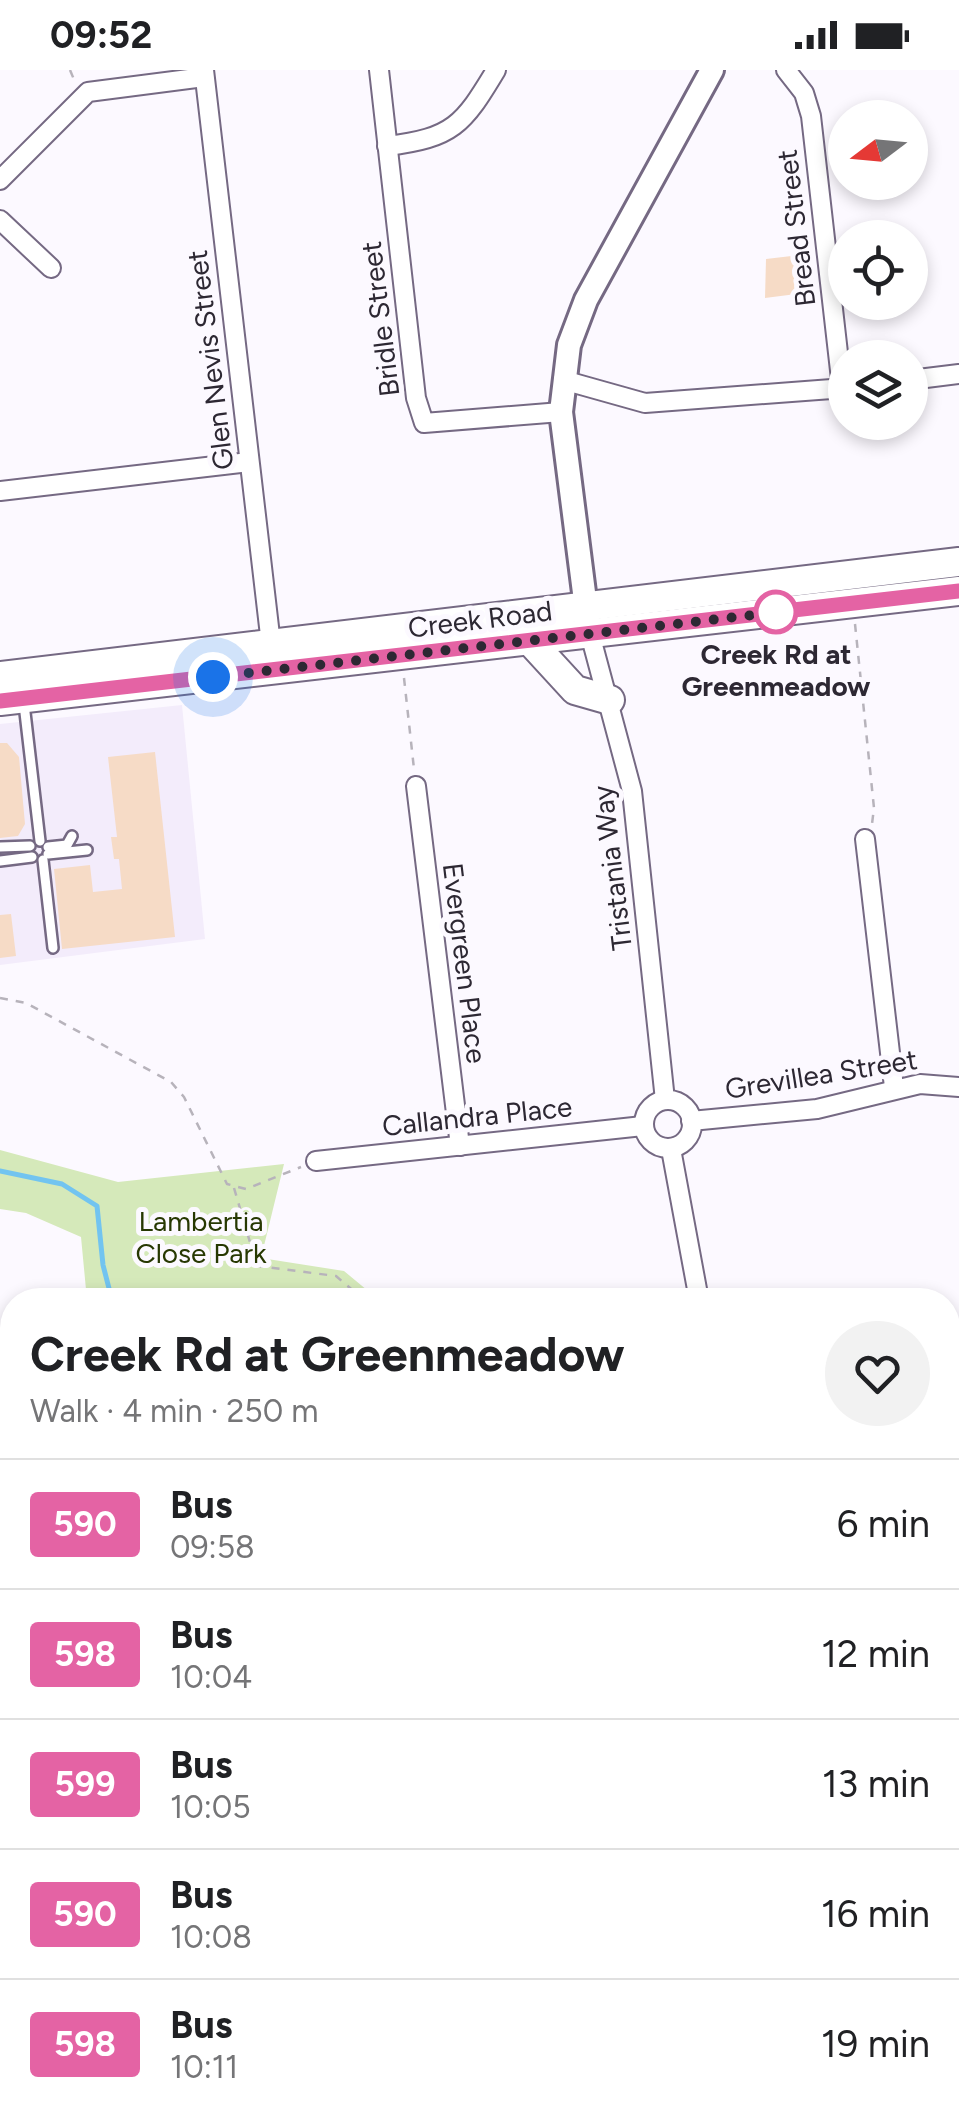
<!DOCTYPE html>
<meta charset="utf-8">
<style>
:root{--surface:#fff;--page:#f2f2f2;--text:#202124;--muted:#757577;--line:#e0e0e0}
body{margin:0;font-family:Figtree,sans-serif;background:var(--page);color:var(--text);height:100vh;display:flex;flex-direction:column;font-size:38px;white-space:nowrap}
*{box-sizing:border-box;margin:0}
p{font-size:32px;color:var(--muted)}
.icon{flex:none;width:55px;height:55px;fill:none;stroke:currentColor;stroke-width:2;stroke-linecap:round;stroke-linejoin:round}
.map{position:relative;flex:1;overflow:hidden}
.sheet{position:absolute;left:0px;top:1218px;width:960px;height:842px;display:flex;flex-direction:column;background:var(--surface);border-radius:40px 40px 0 0;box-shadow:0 5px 15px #0003}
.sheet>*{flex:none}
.badge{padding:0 20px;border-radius:8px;font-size:35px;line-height:65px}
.needle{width:65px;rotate:254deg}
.controls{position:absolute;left:828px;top:30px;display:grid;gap:20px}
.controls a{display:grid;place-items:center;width:100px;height:100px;border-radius:50%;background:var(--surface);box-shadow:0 5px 15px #0003;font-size:50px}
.you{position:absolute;width:50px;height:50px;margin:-25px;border:8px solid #fff;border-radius:50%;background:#1a73e8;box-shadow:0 0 0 15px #1a73e833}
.map>.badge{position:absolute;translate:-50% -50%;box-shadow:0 0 0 5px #fff}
.round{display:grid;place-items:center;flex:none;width:105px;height:105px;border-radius:52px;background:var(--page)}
.headline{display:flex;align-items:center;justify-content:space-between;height:170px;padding:0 30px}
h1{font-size:48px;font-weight:700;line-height:75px}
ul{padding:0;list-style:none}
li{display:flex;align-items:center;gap:30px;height:130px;padding:0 30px;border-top:2px solid var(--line)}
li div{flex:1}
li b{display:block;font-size:38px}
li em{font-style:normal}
li .badge{min-width:110px;font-weight:700;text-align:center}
.status{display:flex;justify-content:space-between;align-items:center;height:70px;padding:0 50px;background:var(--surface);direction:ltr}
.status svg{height:28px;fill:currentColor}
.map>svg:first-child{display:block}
</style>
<div class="status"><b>09:52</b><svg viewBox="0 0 49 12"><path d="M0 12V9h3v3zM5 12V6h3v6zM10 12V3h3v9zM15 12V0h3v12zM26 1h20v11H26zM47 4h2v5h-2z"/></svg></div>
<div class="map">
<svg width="959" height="2058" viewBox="0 0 959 2058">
<rect width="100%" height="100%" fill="#fcf9ff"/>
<!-- built -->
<polygon fill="#f3ecfb" points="182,635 205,869 0,895 0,654"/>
<!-- green -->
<g fill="#d5e9ba">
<polygon points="0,1080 118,1112 284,1094 261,1188 344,1201 379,1230 87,1230 81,1167 26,1143 0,1139"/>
<polygon points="959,1486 959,1658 948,1659 948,1487"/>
</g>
<!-- forest -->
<g fill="#b8d68d">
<polygon points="959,1658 959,1907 948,1907 948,1659"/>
<polygon points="60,2048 466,2048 445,2058 62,2058"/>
</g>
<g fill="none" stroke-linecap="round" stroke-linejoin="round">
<!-- stream -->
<g stroke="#72c4f0" stroke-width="5">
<polyline points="0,1101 62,1114 97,1136 103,1195 112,1230"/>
<polyline points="948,1621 959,1616"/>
</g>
</g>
<!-- building -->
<g fill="#f6dbc6">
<polygon points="800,185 804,223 765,228 766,189"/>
<polygon points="0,673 7,673 19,687 25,754 18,766 0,768"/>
<polygon points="155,682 175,867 62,879 54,799 90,795 93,822 122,819 119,789 114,789 111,767 117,767 108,687"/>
<polygon points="11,844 16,886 0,888 0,845"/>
</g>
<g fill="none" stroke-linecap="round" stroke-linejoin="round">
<!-- service casing -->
<g stroke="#756983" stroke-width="14">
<g id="service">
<polyline points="24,634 40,771"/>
<polyline points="0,777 30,776"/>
<polyline points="48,777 67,775 72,766"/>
<polyline points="48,784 87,780"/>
<polyline points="43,790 53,878"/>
<polyline points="0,791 32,787"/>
</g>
</g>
<!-- minor casing -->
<g stroke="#756983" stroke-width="22">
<g id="minor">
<polyline points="204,0 271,574"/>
<polyline points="379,0 416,328 424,353 561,342"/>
<polyline points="786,0 804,23 811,46 842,318"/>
<path d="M387 76C453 68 463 55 496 0"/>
<polyline points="0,110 88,22 204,7"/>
<polyline points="0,150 51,198"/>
<polyline points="563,310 645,333 845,318"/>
<polyline points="910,310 959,304"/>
<polyline points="0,421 249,392"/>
<polyline points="590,564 632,721 665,1030"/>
<polyline points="416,716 460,1076"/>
<polyline points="865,769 894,1017"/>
<circle cx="668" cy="1054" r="24"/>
<polyline points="691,1051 817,1039 920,1014 959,1017"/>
<polyline points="671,1079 699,1230"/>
<polyline points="316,1091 643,1056"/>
<polyline points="948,1392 959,1389"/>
<polyline points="0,1423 12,1422"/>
</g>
</g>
<!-- tertiary casing -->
<g stroke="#756983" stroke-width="28">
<g id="tertiary">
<polyline points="588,554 561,342 569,275 586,230 712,0"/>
<polyline points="0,1925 12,1978"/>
<polyline points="29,2048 32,2058"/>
</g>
</g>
<!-- primary casing -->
<g stroke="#756983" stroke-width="32">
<g id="primary">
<polyline points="530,571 575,620 610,630"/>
<polyline points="0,606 959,492"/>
<polyline points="0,631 959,521"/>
</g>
</g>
<!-- path -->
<g stroke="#b7b3bb" stroke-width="2.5" stroke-dasharray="8 8" stroke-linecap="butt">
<polyline points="70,0 75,12"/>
<polyline points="855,554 874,738 872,754"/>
<polyline points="404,608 414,699"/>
<polyline points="0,928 26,933 171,1012 184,1027 227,1114 246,1119 301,1097"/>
<polyline points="234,1118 257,1196 336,1206 364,1230"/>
<polyline points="948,1569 959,1568"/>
<polyline points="0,1619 12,1619"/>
</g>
<!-- service -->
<use href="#service" stroke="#fff" stroke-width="9"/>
<!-- minor -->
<use href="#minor" stroke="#fff" stroke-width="18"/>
<!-- tertiary -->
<use href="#tertiary" stroke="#fff" stroke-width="22"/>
<!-- primary -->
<use href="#primary" stroke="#fff" stroke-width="28"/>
</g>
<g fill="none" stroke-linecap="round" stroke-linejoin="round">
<!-- line casing -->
<g stroke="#fff" stroke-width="22">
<polyline id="line" points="0,631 959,521"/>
</g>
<!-- line -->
<use href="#line" stroke="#e463a4" stroke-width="15"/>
<!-- walk -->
<polyline stroke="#2d2833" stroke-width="10" stroke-dasharray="0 18" points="213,607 780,542 776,542"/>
</g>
<!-- markers -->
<circle fill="#fff" stroke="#e463a4" stroke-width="5" cx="776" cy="542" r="20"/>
<g text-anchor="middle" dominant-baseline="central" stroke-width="10" stroke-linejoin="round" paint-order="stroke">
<!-- street labels -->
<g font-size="28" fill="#2d2833" stroke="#fcf9ff">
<text transform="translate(796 158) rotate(-97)">Bread Street</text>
<text transform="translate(380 249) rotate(-97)">Bridle Street</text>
<text transform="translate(210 290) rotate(-97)">Glen Nevis Street</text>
<text transform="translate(480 549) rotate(-7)">Creek Road</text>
<text transform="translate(612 798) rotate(-97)">Tristania Way</text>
<text transform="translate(465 893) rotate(83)">Evergreen Place</text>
<text transform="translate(821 1004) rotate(-9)">Grevillea Street</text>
<text transform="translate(477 1046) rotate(-6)">Callandra Place</text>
</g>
<!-- stop labels -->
<g font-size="28" font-weight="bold" fill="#2d2833" stroke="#fcf9ff">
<text x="776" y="584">Creek Rd at<tspan x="776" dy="32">Greenmeadow</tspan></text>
</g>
<!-- park labels -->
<g font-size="28" fill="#273802" stroke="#fcf9ff">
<text x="201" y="1151">Lambertia<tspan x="201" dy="32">Close Park</tspan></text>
</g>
</g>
</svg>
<div class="controls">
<a><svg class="needle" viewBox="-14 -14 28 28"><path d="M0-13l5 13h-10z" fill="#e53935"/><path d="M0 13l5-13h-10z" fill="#757577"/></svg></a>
<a><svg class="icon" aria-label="locate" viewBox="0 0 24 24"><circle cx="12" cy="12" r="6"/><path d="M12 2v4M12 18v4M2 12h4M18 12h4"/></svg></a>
<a><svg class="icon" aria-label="layers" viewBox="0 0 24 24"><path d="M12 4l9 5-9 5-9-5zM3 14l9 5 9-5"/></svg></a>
</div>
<div class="you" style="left:213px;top:607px"></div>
<section class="sheet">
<div class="headline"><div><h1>Creek Rd at Greenmeadow</h1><p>Walk · 4 min · 250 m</p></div><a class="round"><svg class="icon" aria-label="heart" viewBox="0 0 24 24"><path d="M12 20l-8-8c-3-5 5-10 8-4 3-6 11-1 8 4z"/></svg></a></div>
<ul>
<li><span class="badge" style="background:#e463a4;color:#fff">590</span><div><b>Bus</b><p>09:58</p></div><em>6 min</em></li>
<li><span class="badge" style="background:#e463a4;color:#fff">598</span><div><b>Bus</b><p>10:04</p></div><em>12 min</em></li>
<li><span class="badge" style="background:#e463a4;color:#fff">599</span><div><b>Bus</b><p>10:05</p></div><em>13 min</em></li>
<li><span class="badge" style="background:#e463a4;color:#fff">590</span><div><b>Bus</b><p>10:08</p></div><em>16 min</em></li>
<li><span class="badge" style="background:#e463a4;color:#fff">598</span><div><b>Bus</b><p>10:11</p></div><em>19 min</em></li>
</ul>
</section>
</div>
